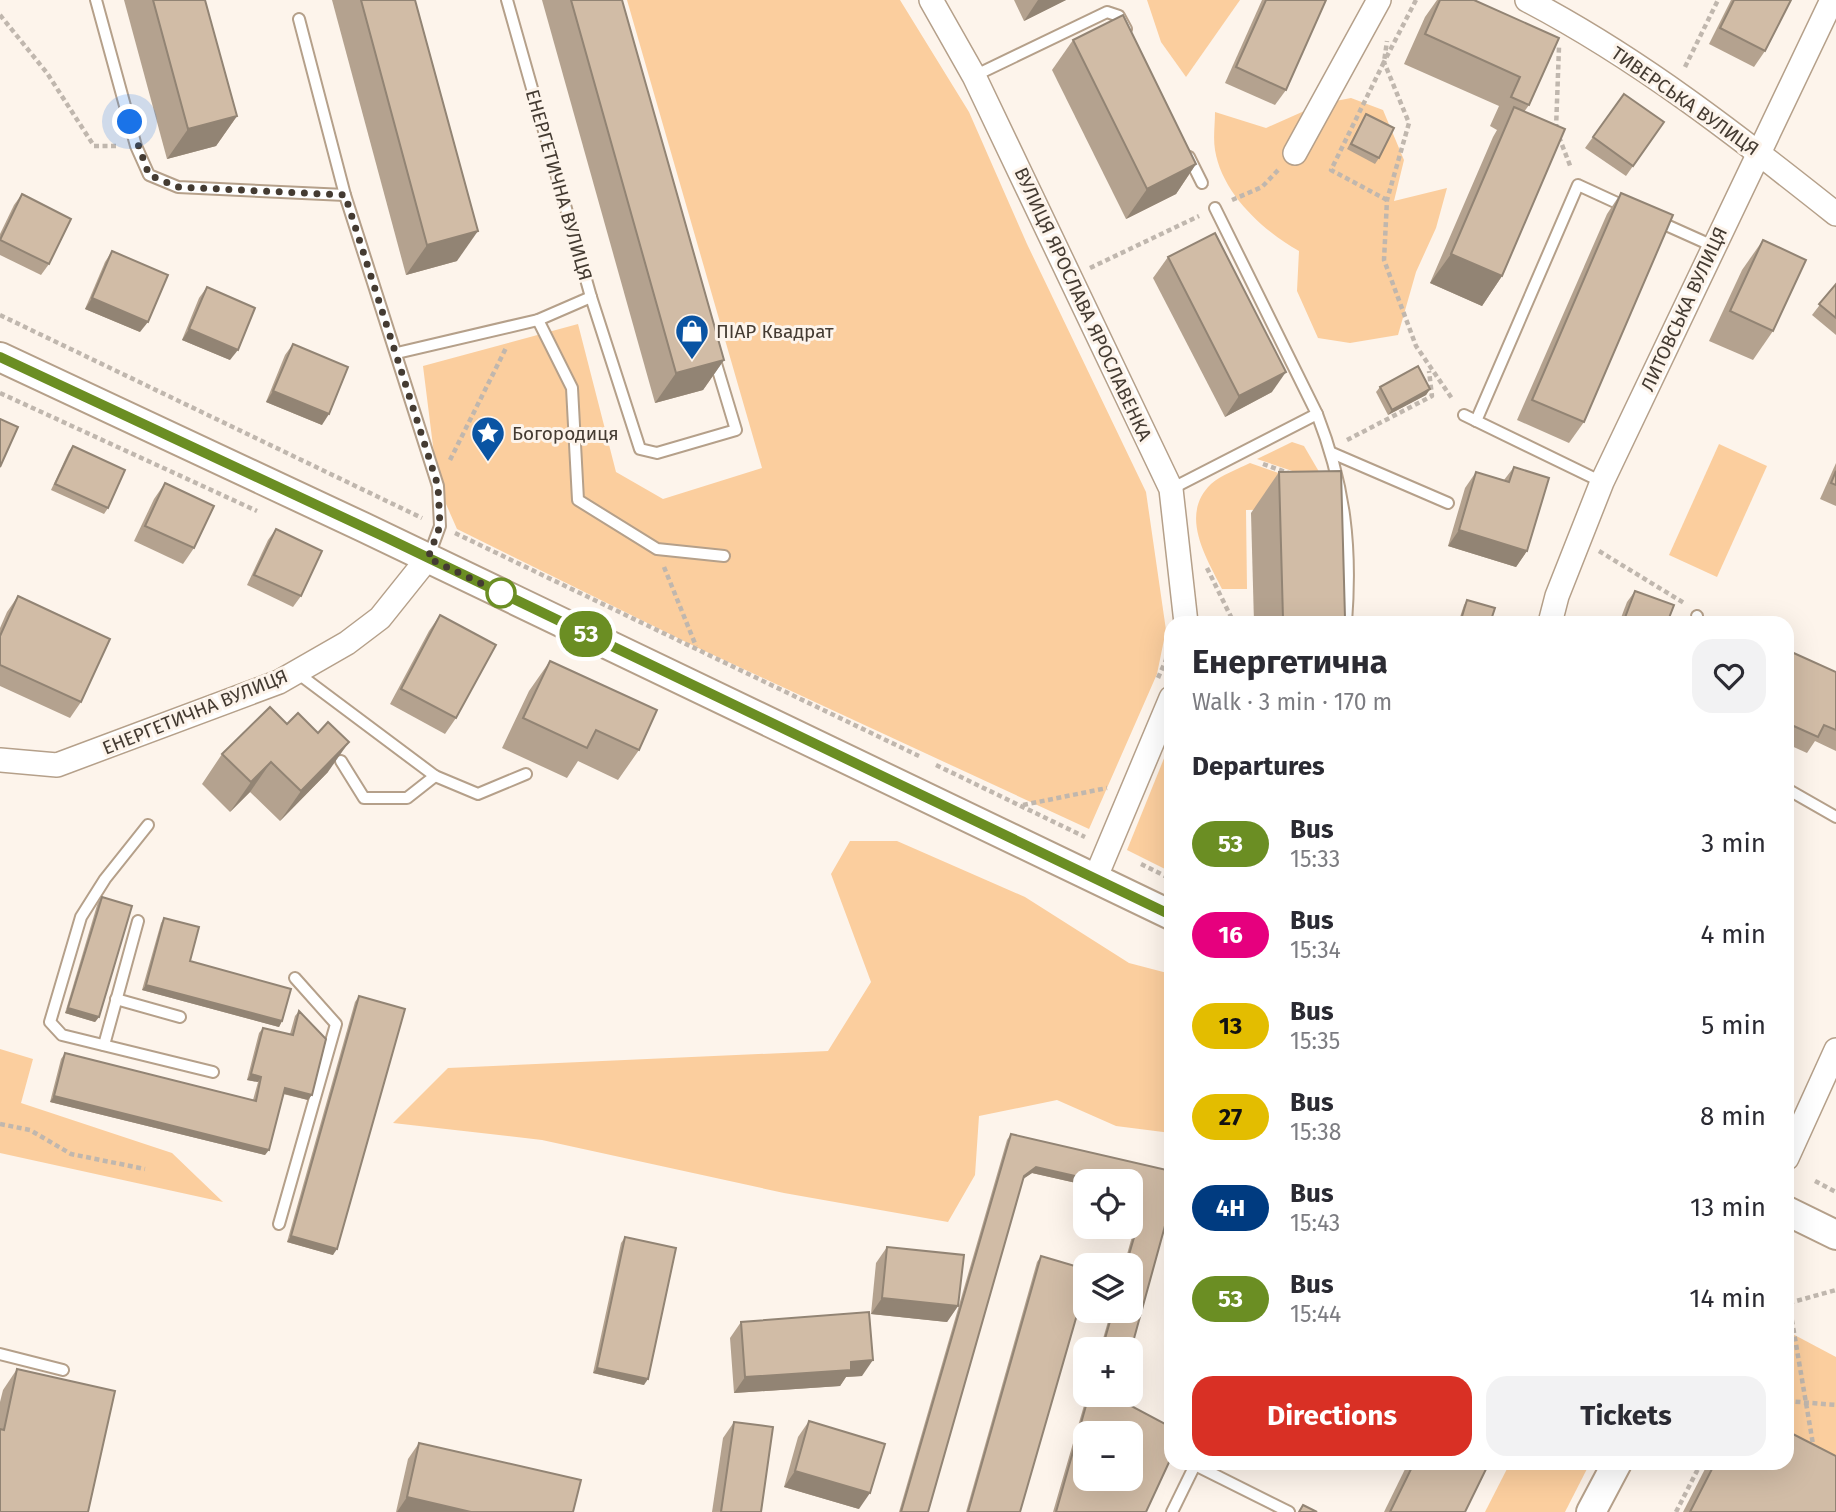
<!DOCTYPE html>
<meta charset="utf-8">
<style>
:root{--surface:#fff;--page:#f2f2f3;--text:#2b2b33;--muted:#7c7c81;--accent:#d93025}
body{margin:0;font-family:"Fira Sans",sans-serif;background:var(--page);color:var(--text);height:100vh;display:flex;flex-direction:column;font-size:26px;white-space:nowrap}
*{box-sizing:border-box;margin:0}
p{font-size:23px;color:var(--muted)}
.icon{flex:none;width:38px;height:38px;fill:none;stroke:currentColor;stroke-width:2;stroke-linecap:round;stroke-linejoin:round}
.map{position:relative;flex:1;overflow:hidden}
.panel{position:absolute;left:1164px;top:616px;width:630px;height:854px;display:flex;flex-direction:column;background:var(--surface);border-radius:21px;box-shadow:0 7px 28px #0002}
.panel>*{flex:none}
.badge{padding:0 14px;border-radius:23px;font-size:24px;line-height:46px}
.fabs{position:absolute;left:1073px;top:1169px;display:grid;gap:14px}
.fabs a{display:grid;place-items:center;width:70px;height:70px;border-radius:14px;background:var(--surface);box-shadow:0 7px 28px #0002;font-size:35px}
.you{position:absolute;width:35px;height:35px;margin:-18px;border:5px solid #fff;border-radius:50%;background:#1a73e8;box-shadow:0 0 0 10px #1a73e833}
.map>.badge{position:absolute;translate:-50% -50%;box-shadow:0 0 0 4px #fff}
h2{padding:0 28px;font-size:26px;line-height:63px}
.round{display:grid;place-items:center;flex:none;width:74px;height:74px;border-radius:21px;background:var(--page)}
.headline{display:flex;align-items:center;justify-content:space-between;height:119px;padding:0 28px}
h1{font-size:33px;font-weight:700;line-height:52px}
.primary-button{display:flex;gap:14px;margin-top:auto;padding:14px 28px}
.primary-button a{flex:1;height:80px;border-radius:21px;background:var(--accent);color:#fff;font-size:28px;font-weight:700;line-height:80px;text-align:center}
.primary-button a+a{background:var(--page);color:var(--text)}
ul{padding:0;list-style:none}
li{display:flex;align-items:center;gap:21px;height:91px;padding:0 28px}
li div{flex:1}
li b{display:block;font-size:26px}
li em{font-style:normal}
li .badge{min-width:77px;font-weight:700;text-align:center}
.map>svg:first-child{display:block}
</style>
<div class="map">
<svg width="1836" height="1512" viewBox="0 0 1836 1512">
<rect width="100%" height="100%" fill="#fdf4eb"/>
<!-- green -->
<g fill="#fbce9e">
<polygon points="627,0 900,0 969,112 1027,244 1146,492 1166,630 1157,674 1089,829 696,647 457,529 438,486 423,366 578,324 616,472 663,499 762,468"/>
<polygon points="1147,0 1240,0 1186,77 1161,42"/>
<path d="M1351 98 1383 110 1404 160 1394 201 1447 188 1436 228 1416 272 1398 335 1350 343 1318 338 1297 291 1299 251C1262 230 1222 193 1215 150 1213 138 1215 124 1215 112L1266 128 1320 104Z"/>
<polygon points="1292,442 1304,446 1325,482 1257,459"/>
<polygon points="1719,444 1767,466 1717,577 1669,555"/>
<path d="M1250 463 1327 490 1315 509 1246 510 1247 589H1222C1206 557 1179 515 1211 484 1221 475 1238 469 1250 463Z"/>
<polygon points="1171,741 1171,872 1127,850"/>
<polygon points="850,841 897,841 1025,897 1129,963 1171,974 1171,1133 1116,1126 1057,1100 979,1116 975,1175 948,1222 784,1193 542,1140 393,1123 448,1068 828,1051 871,982 831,874"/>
<polygon points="0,1049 33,1059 21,1103 172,1153 223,1202 0,1153"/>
<polygon points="1787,1331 1836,1357 1836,1511 1787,1463"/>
<polygon points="1510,1463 1590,1463 1565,1512 1485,1512"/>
</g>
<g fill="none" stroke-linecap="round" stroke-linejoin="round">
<!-- service casing -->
<g stroke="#b5a08a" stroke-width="14">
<g id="service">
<polyline points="96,0 136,146 149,175 178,187 345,195"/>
<polyline points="507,0 591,297 640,449 657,453 736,430 714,357"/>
<polyline points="299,19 345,195 438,486 440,526 429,556"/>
<polyline points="974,76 1107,12 1119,16 1126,29"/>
<polyline points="1189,157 1202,183"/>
<polyline points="1655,220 1713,246"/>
<polyline points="538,320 572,388 578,500 657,549 724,556"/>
<polyline points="397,353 538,320 591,297"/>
<path d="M1317 414C1345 486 1352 546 1346 623"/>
<polyline points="1464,415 1602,482"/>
<polyline points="1476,421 1578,185 1628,208"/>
<polyline points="1332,453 1448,503"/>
<polyline points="1171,489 1317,414 1215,208"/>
<polyline points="1697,616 1698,623"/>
<polyline points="296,672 435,776 478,794 526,774"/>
<polyline points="341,761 364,798 407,798 435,776"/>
<polyline points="1787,789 1836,817"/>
<polyline points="148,825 105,879 81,917 50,1022 62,1035 213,1072"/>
<polyline points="116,999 180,1017"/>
<polyline points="104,1045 138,921"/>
<polyline points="279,1224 336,1024 295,978"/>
<polyline points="0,1354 63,1370"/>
<polyline points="1195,1465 1289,1512"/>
<polyline points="1172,1512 1196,1463"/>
</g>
</g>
<!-- minor casing -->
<g stroke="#b5a08a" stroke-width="26">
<g id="minor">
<polyline points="931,0 974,76 1171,489 1186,623"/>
<path d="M1527 0C1638 58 1738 136 1836 214"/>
<polyline points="1295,153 1379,0"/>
<polyline points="1550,623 1557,596 1602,482 1832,0"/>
<polyline points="0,760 57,765 279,682 347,643 380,618 428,558"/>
<polyline points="1095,879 1171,698"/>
<polyline points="1787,1158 1836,1050"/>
</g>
</g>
<!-- tertiary casing -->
<g stroke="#b5a08a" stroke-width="32">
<g id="tertiary">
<polyline points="0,357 363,527 1171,915"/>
<polyline points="1787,1211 1836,1235"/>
<polyline points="1591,1512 1617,1463"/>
</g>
</g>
<!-- path -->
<g stroke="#c0b7ae" stroke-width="4.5" stroke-dasharray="5 3.5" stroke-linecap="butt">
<polyline points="1416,0 1384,62 1409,123 1387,200 1384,260 1416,346 1453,400"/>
<polyline points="0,15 47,73 94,146 117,146"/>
<polyline points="1685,67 1718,0"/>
<polyline points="1556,129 1559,47"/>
<polyline points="1559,137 1571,168"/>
<polyline points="1232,200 1262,187 1280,168"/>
<polyline points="1387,200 1331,170 1384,62 1387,41"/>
<polyline points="1090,268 1199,216"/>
<polyline points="0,315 422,518"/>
<polyline points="0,393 257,511"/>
<polyline points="1347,440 1432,396 1429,371"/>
<polyline points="450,460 507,346"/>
<polyline points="1263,464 1291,474"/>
<polyline points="455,533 919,756"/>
<polyline points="1599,551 1684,603"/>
<polyline points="664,567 696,646"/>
<polyline points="1207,568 1234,623"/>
<polyline points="1158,678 1166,660 1168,639"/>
<polyline points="936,765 1085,837"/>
<polyline points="1023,805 1107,788"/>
<polyline points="1141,864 1171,879"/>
<polyline points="0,1124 30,1130 71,1154 145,1169"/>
<polyline points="1815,1181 1836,1192"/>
<polyline points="1789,1303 1814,1450"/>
<polyline points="1789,1303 1836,1290"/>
<polyline points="1787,1401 1836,1405"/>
<polyline points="1676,1512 1701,1463"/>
</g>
<!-- service -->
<use href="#service" stroke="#fff" stroke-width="10"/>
<!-- minor -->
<use href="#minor" stroke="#fff" stroke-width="23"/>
<!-- tertiary -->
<use href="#tertiary" stroke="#fff" stroke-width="28"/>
</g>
<!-- wall -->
<g fill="#b4a28f">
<polygon points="124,0 205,0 237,116 216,146 167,159"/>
<polygon points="332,0 415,0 457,261 406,275"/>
<polygon points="542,0 622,0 724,360 703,390 655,403"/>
<polygon points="1014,0 1066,0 1024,21"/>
<polygon points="1262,0 1326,0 1286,90 1275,105 1225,83"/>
<polygon points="1437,0 1474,0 1559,38 1529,105 1524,112 1502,276 1482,306 1430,283 1493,137 1497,130 1490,126 1499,106 1404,64 1425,17"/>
<polygon points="1731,0 1791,0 1765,51 1754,67 1709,44"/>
<polygon points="1073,40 1196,164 1176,194 1126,219 1052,70"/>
<polygon points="1624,94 1664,122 1626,176 1585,148"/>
<polygon points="1366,114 1379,158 1375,164 1347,149"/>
<polygon points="1621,193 1584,422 1569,443 1517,420 1607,214"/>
<polygon points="22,194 49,264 41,275 0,255 0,234 14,205"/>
<polygon points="1763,240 1773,331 1753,360 1709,341 1742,270"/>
<polygon points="112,251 140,332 85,309 105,262"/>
<polygon points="1168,257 1272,392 1225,417 1153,278"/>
<polygon points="1836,284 1836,335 1812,315"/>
<polygon points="207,287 230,360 182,340 199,298"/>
<polygon points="293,344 322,425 266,402 285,355"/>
<polygon points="1380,387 1430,389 1426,395 1388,415 1376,392"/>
<polygon points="73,446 108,508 104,514 51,490 69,451"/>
<polygon points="1836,463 1836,506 1820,499"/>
<polygon points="1514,467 1527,551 1516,567 1448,546 1465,488 1476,472 1504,480"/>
<polygon points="1279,472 1342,623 1254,623 1251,513"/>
<polygon points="165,483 194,548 183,564 134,541 154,499"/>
<polygon points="276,529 301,596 293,607 247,585 268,540"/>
<polygon points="1635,591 1667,623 1619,623 1627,602"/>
<polygon points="18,596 81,702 70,718 0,686 0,628 7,612"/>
<polygon points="1467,600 1490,623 1458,623 1464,605"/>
<polygon points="440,615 456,718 445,734 390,704 429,631"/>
<polygon points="1787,650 1836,672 1836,751 1815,741 1807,753 1787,744"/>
<polygon points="550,661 639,750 618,780 578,761 567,778 502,748 529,691"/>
<polygon points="222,754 328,772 280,821 250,792 230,812 202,784"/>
<polygon points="102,897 99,1017 95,1022 65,1013 98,902"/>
<polygon points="164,918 190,961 282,1021 279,1027 142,990 161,923"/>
<polygon points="359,996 333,1255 287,1242 355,1002"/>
<polygon points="299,1011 308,1100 283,1094 265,1155 50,1102 61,1059 65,1053 253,1100 258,1082 247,1080 259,1033 263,1028 290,1034 295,1016"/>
<polygon points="1011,1134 1171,1171 1130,1349 1100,1349 1111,1311 1130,1311 1130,1265 1124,1265 1138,1215 1130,1196 1130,1181 1085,1181 1085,1185 1032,1173 1023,1179 928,1512 899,1512 1007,1140"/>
<polygon points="625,1237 644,1385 593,1373 621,1243"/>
<polygon points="887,1247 958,1306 947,1322 871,1314 876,1263"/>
<polygon points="1041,1256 1020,1512 966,1512 1037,1262"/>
<polygon points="1171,1269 1171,1281 1166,1279"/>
<polygon points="741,1322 862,1376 846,1377 840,1386 734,1393 730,1338"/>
<polygon points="17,1369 0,1512 0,1402 3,1390"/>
<polygon points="1087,1395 1119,1395 1118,1399 1146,1512 1053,1512"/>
<polygon points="809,1421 859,1509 784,1487 798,1437"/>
<polygon points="734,1422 761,1512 712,1512 723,1438"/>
<polygon points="419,1443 573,1512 396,1512 408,1459"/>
<polygon points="1408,1463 1489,1463 1465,1512 1384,1512"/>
<polygon points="1708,1463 1787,1463 1836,1512 1683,1512"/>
</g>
<!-- shaded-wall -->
<g fill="#928474">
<polygon points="1038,0 1066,0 1024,21"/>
<polygon points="237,116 216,146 167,159 188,129"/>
<polygon points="1196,164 1176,194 1126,219 1147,189"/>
<polygon points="478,231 457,261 406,275 427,245"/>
<polygon points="1451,254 1502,276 1482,306 1430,283"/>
<polygon points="92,298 148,322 140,332 85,309"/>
<polygon points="189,329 238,350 230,360 182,340"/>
<polygon points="724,360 703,390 655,403 676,373"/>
<polygon points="1286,372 1272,392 1225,417 1239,396"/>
<polygon points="1430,389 1426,395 1388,415 1392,410"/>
<polygon points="273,391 329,414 322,425 266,402"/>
<polygon points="1459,530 1527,551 1516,567 1448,546"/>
<polygon points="1345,618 1342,623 1280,623 1283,619"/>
<polygon points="349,742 328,772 280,821 301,791"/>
<polygon points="271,762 250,792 230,812 251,782"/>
<polygon points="146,985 282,1021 279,1027 142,990"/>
<polygon points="68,1008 99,1017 95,1022 65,1013"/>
<polygon points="251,1074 261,1077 258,1082 247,1080"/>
<polygon points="285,1088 312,1095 308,1100 281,1093"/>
<polygon points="54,1096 269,1150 265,1155 50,1102"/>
<polygon points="1036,1167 1097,1181 1085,1181 1085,1185 1032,1173 1020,1181 1024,1176"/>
<polygon points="291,1236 337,1249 333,1255 287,1242"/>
<polygon points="882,1298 958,1306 947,1322 871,1314"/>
<polygon points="873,1360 862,1376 846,1377 840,1386 734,1393 745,1377 851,1362"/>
<polygon points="597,1368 648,1379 644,1385 593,1373"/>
<polygon points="795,1471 870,1493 859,1509 784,1487"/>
<polygon points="407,1497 471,1512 397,1512"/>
</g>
<!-- building -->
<g fill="#d1bca6" stroke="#928474" stroke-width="2" fill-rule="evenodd">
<polygon points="153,0 205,0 237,116 188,129"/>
<polygon points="361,0 415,0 478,231 427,245"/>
<polygon points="571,0 622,0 724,360 676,373"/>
<polygon points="1266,0 1326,0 1286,90 1236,67"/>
<polygon points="1440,0 1474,0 1559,38 1529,105 1511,97 1520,77 1425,34"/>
<polygon points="1734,0 1791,0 1765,51 1720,28"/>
<polygon points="1123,15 1196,164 1147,189 1073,40"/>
<polygon points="1624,94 1664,122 1633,166 1593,137"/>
<polygon points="1514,107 1565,129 1502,276 1451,254"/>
<polygon points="1366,114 1394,128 1379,158 1351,144"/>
<polygon points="1621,193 1673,215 1584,422 1532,400"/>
<polygon points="22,194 71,219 49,264 0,240"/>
<polygon points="1215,233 1286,372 1239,396 1168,257"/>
<polygon points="1763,240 1806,260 1773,331 1730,311"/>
<polygon points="112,251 168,275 148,322 92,298"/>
<polygon points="1836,284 1836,318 1819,304"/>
<polygon points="207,287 255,308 238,350 189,329"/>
<polygon points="293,344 348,367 329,414 273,391"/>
<polygon points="1418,366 1430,389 1392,410 1380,387"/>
<polygon points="0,419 18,427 0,467"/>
<polygon points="73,446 125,470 108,508 55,484"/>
<polygon points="1514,467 1549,478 1527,551 1459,530 1476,472 1509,482"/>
<polygon points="1341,471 1345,618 1283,619 1279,472"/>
<polygon points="1836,471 1836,485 1831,483"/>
<polygon points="165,483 214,506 194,548 145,526"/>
<polygon points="276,529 322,551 301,596 254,575"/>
<polygon points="1635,591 1674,605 1667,623 1623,623"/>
<polygon points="18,596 110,639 81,702 0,665 0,636"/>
<polygon points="1467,600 1495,608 1490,623 1460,623"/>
<polygon points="440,615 496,645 456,718 401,689"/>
<polygon points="1416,618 1437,623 1415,623"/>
<polygon points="1787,650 1836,672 1836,730 1824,725 1818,737 1787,723"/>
<polygon points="550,661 657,710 639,750 596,730 587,748 523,718"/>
<polygon points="270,707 287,724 298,713 318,733 328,722 349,742 301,791 271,762 251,782 222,754"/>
<polygon points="102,897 132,906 99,1017 68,1008"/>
<polygon points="164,918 199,927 190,961 291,989 282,1021 146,985"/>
<polygon points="359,996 405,1009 337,1249 291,1236"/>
<polygon points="299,1011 326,1039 312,1095 285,1088 269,1150 54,1096 65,1053 256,1101 261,1077 251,1074 263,1028 293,1035"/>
<polygon points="1011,1134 1171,1171 1171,1204 1130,1353 1130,1349 1102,1349 1113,1311 1130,1311 1130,1265 1126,1265 1142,1210 1134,1190 1130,1189 1130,1181 1097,1181 1036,1167 1024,1176 928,1512 901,1512"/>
<polygon points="625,1237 676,1248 648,1379 597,1368"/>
<polygon points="887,1247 964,1255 958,1306 882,1298"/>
<polygon points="1041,1256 1085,1269 1085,1287 1020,1512 968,1512"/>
<polygon points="869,1312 873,1360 851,1362 851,1370 745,1377 741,1322"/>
<polygon points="17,1369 115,1391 88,1512 0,1512 0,1429 4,1430"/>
<path d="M1089 1395H1119L1118 1399 1171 1427V1458L1146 1512H1056ZM1085 1433H1130V1479H1085Z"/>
<polygon points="809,1421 885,1444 870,1493 795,1471"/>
<polygon points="734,1422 773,1427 761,1512 721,1512"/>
<polygon points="1787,1431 1836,1456 1836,1512 1690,1512 1715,1463 1787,1463"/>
<polygon points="419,1443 581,1480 573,1512 471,1512 407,1497"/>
<polygon points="1414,1463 1489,1463 1465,1512 1390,1512"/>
<polygon points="1303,1505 1317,1512 1299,1512"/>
</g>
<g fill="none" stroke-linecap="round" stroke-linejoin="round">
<!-- line casing -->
<g stroke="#fff" stroke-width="16">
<polyline id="line" points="0,357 385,537 1171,915"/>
</g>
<!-- line -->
<use href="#line" stroke="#6b8e23" stroke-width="10"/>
<!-- walk -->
<polyline stroke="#443b32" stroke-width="7" stroke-dasharray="0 12.6" points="130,122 149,175 178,187 345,195 438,486 440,526 428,558 501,593"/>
</g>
<!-- icons -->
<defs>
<g id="shop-pin" transform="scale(1.75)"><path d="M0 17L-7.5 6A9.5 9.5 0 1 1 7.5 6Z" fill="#0a54a3" stroke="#fdf4eb"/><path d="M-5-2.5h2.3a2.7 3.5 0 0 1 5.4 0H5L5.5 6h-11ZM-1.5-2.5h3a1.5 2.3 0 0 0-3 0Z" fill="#fff"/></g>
<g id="sight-pin" transform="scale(1.75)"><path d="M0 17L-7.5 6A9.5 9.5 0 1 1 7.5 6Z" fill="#0a54a3" stroke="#fdf4eb"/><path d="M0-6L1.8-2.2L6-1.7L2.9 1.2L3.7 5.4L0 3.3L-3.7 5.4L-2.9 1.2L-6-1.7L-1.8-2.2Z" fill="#fff"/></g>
</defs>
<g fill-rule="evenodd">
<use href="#shop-pin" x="692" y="331"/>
<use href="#sight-pin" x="488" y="433"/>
</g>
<!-- markers -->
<circle fill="#fff" stroke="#6b8e23" stroke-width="3.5" cx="501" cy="593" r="14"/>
<g text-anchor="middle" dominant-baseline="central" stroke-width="6" stroke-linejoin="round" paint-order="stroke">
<!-- street labels -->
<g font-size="19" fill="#443b32" stroke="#fdf4eb">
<text transform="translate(1685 101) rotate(35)">ТИВЕРСЬКА ВУЛИЦЯ</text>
<text transform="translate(559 185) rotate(74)">ЕНЕРГЕТИЧНА ВУЛИЦЯ</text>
<text transform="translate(1083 304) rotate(65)">ВУЛИЦЯ ЯРОСЛАВА ЯРОСЛАВЕНКА</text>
<text transform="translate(1684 309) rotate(-65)">ЛИТОВСЬКА ВУЛИЦЯ</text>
<text transform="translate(195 712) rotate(-22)">ЕНЕРГЕТИЧНА ВУЛИЦЯ</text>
</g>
<!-- poi labels -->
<g font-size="19" fill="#443b32" stroke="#fdf4eb" text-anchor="start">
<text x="716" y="331">ПІАР Квадрат</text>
<text x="512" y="433">Богородиця</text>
</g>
</g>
</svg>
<div class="fabs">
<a><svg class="icon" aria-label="locate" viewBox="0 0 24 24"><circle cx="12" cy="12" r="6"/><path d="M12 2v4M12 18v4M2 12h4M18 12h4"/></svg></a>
<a><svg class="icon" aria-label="layers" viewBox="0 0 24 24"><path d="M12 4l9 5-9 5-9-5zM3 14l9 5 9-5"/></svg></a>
<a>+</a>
<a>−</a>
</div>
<div class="you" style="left:130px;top:122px"></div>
<b class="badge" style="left:586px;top:634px;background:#6b8e23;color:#fff">53</b>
<section class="panel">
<div class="headline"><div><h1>Енергетична</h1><p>Walk · 3 min · 170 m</p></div><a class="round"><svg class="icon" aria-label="heart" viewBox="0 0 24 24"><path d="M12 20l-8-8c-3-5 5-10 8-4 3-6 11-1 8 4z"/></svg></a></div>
<h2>Departures</h2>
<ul>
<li><span class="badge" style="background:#6b8e23;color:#fff">53</span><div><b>Bus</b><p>15:33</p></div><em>3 min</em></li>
<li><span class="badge" style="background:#e6007e;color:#fff">16</span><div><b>Bus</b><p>15:34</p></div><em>4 min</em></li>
<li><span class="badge" style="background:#e3bd00;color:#111">13</span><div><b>Bus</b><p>15:35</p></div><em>5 min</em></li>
<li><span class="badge" style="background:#e3bd00;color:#111">27</span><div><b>Bus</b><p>15:38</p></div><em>8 min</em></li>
<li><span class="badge" style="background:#003b80;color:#fff">4Н</span><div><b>Bus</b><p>15:43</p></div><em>13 min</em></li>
<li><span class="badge" style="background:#6b8e23;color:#fff">53</span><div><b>Bus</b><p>15:44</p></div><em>14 min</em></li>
</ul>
<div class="primary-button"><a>Directions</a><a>Tickets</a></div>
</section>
</div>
